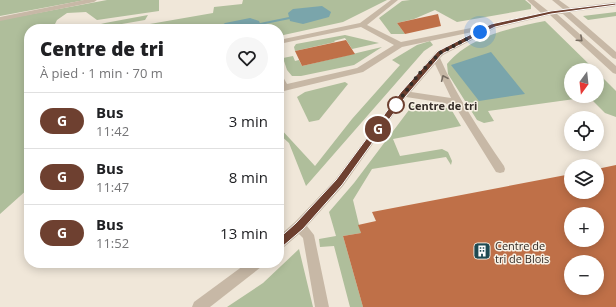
<!DOCTYPE html>
<html lang="fr">
<meta charset="utf-8">
<style>
:root{--surface:#fff;--page:#f6f6f6;--text:#202124;--muted:#757577;--line:#e0e0e0}
body{margin:0;font-family:"Open Sans",sans-serif;background:var(--page);color:var(--text);height:100vh;display:flex;flex-direction:column;font-size:15px;white-space:nowrap}
*{box-sizing:border-box;margin:0}
p{font-size:13px;color:var(--muted)}
.icon{flex:none;width:22px;height:22px;fill:none;stroke:currentColor;stroke-width:2;stroke-linecap:round;stroke-linejoin:round}
.map{position:relative;flex:1;overflow:hidden}
.sheet{position:absolute;left:24px;top:24px;width:260px;height:244px;display:flex;flex-direction:column;background:var(--surface);border-radius:16px;box-shadow:0 2px 10px #0003}
.sheet>*{flex:none}
.badge{padding:0 8px;border-radius:13px;font-size:14px;line-height:26px}
.needle{width:26px;rotate:195deg}
.tools{position:absolute;left:564px;top:63px;display:grid;gap:8px}
.tools a{display:grid;place-items:center;width:40px;height:40px;border-radius:50%;background:var(--surface);box-shadow:0 2px 10px #0003;font-size:20px}
.you{position:absolute;width:20px;height:20px;margin:-10px;border:3px solid #fff;border-radius:50%;background:#1a73e8;box-shadow:0 0 0 6px #1a73e833}
.map>.badge{position:absolute;translate:-50% -50%;box-shadow:0 0 0 2px #fff}
.round{display:grid;place-items:center;flex:none;width:42px;height:42px;border-radius:21px;background:var(--page)}
.head{display:flex;align-items:center;justify-content:space-between;height:68px;padding:0 16px}
h1{font-size:19px;font-weight:800;line-height:30px}
ul{padding:0;list-style:none}
li{display:flex;align-items:center;gap:12px;height:56px;padding:0 16px;border-top:1px solid var(--line)}
li div{flex:1}
li b{display:block;font-size:15px}
li em{font-style:normal}
li .badge{min-width:44px;font-weight:700;text-align:center}
.map>svg:first-child{display:block}
</style>
<div class="map">
<svg width="616" height="307" viewBox="0 0 616 307">
<rect width="100%" height="100%" fill="#f0e7d9"/>
<!-- green -->
<g fill="#afbe9b">
<polygon points="0,0 85,0 0,16"/>
<polygon points="107,0 159,0 159,11 97,20 86,12 67,13 57,20 53,28 56,29 29,29 29,188 0,214 0,20"/>
<polygon points="243,0 387,0 343,22 279,36 279,29 121,29 213,13 214,7 242,4"/>
<polygon points="410,0 525,0 531,5 531,9 457,22 435,10 414,19 397,23 405,34 391,34 379,18 402,1"/>
<polygon points="616,12 616,16 588,20 583,16"/>
<polygon points="148,15 145,20 93,29 81,29 105,23"/>
<path d="M545 21 595 70H571V96H597V72L616 91V117L605 113 589 97 488 111 494 121 484 123 477 120 448 74 447 64C470 36 511 28 545 21Z"/>
<polygon points="345,35 379,43 352,49 345,38 334,41 335,42 295,51 294,47 296,44"/>
<polygon points="430,41 433,45 424,51 306,186 289,143 279,134 279,127 315,166 352,119 400,65 392,60 417,45"/>
<polygon points="382,47 354,65 301,76 292,76 287,70 283,58 293,56 295,61 299,60 302,66"/>
<polygon points="345,82 348,84 319,120 309,122 297,97 305,92"/>
<polygon points="412,106 439,106 451,109 461,126 393,139 400,156 442,149 448,152 452,161 451,165 446,157 372,169 353,200 361,233 343,236 363,307 350,307 334,246 320,247 319,239 336,236 329,212 354,183"/>
<polygon points="299,249 313,307 227,307 263,283"/>
</g>
<!-- water -->
<g fill="#7aa5ab">
<polygon points="322,6 331,12 329,17 303,24 290,21 288,13 293,9"/>
<polygon points="250,18 259,21 262,28 217,29 225,23"/>
<polygon points="491,52 525,94 479,101 451,65"/>
</g>
<g fill="none" stroke-linecap="round" stroke-linejoin="round">
<!-- stream -->
<polygon fill="#7aa5ab" fill-rule="evenodd" points="289,17 291,18 290,19 260,25 258,24 260,23"/>
</g>
<!-- building -->
<g fill="#bf7048" fill-rule="evenodd">
<polygon points="438,14 441,26 405,34 397,23"/>
<polygon points="346,40 355,54 302,66 295,51"/>
<path d="M616 165V307H363L343 236 361 233 358 225 376 221 372 212 571 174V192H597V169ZM571 214H597V240H571ZM571 262H597V288H571Z"/>
</g>
<g fill="none" stroke-linecap="round" stroke-linejoin="round">
<!-- minor -->
<g fill="#c7b8a6" fill-rule="evenodd">
<polygon points="84,0 97,0 94,2 0,21 0,17"/>
<path d="M391 0H398L367 25 401 42 481 26 484 27 490 24 541 13 527 0H534L548 11 563 9 552 0H559L570 8 616 2V6L570 12 616 52V59L613 58 563 14H557L616 66V74L613 73 550 15 495 28 443 55 440 58C457 97 480 131 504 166L505 169 504 172 500 173 496 172 458 111 445 103 406 97 343 186 307 226 314 235 329 307H315L303 238 299 234 283 248 279 250V236L295 222 335 180 401 92 437 51 477 31 402 47 363 72 284 91 281 90 279 86V74L282 75 287 84 357 68 394 45 361 27 279 44V40L360 23ZM435 64 451 98 411 92Z"/>
<polygon points="247,263 263,263 261,267 210,307 192,307 194,302"/>
</g>
</g>
<!-- one-way arrows -->
<defs><path id="oneway-chevron" d="M-2-3.5L2.5 0L-2 3.5" fill="none" stroke-width="1.6" stroke-linecap="round" stroke-linejoin="round"/></defs>
<g stroke="#766b60">
<use href="#oneway-chevron" transform="translate(580 39) rotate(42)"/>
<use href="#oneway-chevron" transform="translate(444 78) rotate(-114)"/>
</g>
<!-- line -->
<polygon fill="#6e4030" stroke="#fff" points="616,3 616,5 551,14 495,27 442,54 406,96 342,185 303,229 282,247 279,248 276,247 274,244 276,241 296,223 336,180 401,92 438,51 491,24 551,11"/>
<g fill="none" stroke-linecap="round" stroke-linejoin="round">
<!-- walk -->
<polyline stroke="#342c27" stroke-width="4" stroke-dasharray="0 7.2" points="396,105 395,106 419,74 440,53 480,32"/>
</g>
<!-- icons -->
<defs>
<g id="building-square" transform="scale(0.9)"><rect x="-9" y="-9" width="18" height="18" rx="4" fill="#1f4a52" stroke="#f8f1e5"/><path d="M-4-6H4V6H1V3H-1V6H-4ZM-2.5-4.3h1.7v1.8h-1.7ZM.8-4.3h1.7v1.8H.8ZM-2.5-1h1.7V.8h-1.7ZM.8-1h1.7V.8H.8Z" fill="#fff"/></g>
</defs>
<g fill-rule="evenodd">
<use href="#building-square" x="482" y="251"/>
</g>
<!-- markers -->
<circle fill="#fff" stroke="#6e4030" stroke-width="2" cx="396" cy="105" r="8"/>
<g text-anchor="middle" dominant-baseline="central" stroke-width="3" stroke-linejoin="round" paint-order="stroke">
<!-- stop labels -->
<g font-size="11" font-weight="bold" fill="#342c27" stroke="#f8f1e5" text-anchor="start">
<text x="408" y="105">Centre de tri</text>
</g>
<!-- poi labels -->
<g font-size="11" fill="#342c27" stroke="#f8f1e5" text-anchor="start">
<text x="495" y="245">Centre de<tspan x="495" dy="13">tri de Blois</tspan></text>
</g>
</g>
</svg>
<div class="tools">
<a><svg class="needle" viewBox="-14 -14 28 28"><path d="M0-13l5 13h-10z" fill="#e53935"/><path d="M0 13l5-13h-10z" fill="#757577"/></svg></a>
<a><svg class="icon" aria-label="locate" viewBox="0 0 24 24"><circle cx="12" cy="12" r="6"/><path d="M12 2v4M12 18v4M2 12h4M18 12h4"/></svg></a>
<a><svg class="icon" aria-label="layers" viewBox="0 0 24 24"><path d="M12 4l9 5-9 5-9-5zM3 14l9 5 9-5"/></svg></a>
<a>+</a>
<a>−</a>
</div>
<div class="you" style="left:480px;top:32px"></div>
<b class="badge" style="left:378px;top:129px;background:#6e4030;color:#fff">G</b>
<section class="sheet">
<div class="head"><div><h1>Centre de tri</h1><p>À pied · 1 min · 70 m</p></div><a class="round"><svg class="icon" aria-label="heart" viewBox="0 0 24 24"><path d="M12 20l-8-8c-3-5 5-10 8-4 3-6 11-1 8 4z"/></svg></a></div>
<ul>
<li><span class="badge" style="background:#6e4030;color:#fff">G</span><div><b>Bus</b><p>11:42</p></div><em>3 min</em></li>
<li><span class="badge" style="background:#6e4030;color:#fff">G</span><div><b>Bus</b><p>11:47</p></div><em>8 min</em></li>
<li><span class="badge" style="background:#6e4030;color:#fff">G</span><div><b>Bus</b><p>11:52</p></div><em>13 min</em></li>
</ul>
</section>
</div>
